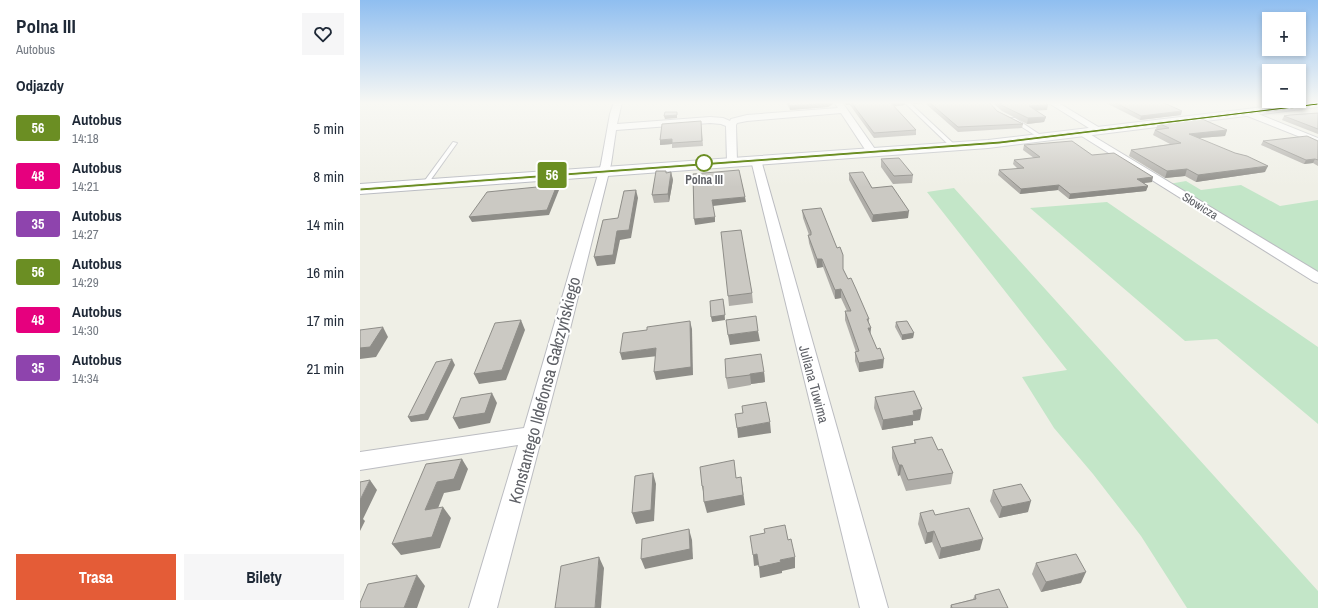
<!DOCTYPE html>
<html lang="pl">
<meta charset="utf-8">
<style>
:root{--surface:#fff;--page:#f6f6f7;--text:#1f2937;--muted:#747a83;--accent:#e45c37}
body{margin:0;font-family:"Archivo Narrow",sans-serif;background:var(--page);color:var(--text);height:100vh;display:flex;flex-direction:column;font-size:15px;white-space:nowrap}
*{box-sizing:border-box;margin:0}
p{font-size:13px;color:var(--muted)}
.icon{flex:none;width:22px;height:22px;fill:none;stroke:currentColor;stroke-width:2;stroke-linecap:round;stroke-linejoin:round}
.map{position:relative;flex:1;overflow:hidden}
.panel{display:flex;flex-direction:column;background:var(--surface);width:360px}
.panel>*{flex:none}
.badge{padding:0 8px;border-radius:3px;font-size:14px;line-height:26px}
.fabs{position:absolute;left:902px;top:12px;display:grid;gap:8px}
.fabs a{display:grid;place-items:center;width:44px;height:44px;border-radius:0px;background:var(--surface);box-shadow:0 2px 6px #0003;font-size:20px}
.map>.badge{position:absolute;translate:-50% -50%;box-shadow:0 0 0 2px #fff}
h2{padding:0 16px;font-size:15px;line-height:36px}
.round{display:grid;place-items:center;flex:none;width:42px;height:42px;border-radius:0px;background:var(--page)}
.head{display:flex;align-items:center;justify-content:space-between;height:68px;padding:0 16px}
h1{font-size:19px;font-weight:700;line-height:30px}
.button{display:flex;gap:8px;margin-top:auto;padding:8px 16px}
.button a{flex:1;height:46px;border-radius:0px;background:var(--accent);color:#fff;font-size:16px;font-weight:700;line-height:46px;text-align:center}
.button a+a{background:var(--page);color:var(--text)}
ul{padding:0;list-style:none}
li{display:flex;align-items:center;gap:12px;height:48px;padding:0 16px}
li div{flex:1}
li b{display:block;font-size:15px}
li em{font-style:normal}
li .badge{min-width:44px;font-weight:700;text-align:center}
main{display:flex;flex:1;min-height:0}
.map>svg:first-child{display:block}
</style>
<main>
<section class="panel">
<div class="head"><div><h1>Polna III</h1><p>Autobus</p></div><a class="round"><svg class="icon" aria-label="heart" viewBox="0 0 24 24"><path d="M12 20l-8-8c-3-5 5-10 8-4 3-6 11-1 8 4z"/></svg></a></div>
<h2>Odjazdy</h2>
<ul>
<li><span class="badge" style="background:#6b8e23;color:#fff">56</span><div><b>Autobus</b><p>14:18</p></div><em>5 min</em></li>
<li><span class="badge" style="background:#e6007e;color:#fff">48</span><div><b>Autobus</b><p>14:21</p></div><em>8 min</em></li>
<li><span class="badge" style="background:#8e44ad;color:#fff">35</span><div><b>Autobus</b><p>14:27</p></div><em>14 min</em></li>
<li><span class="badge" style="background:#6b8e23;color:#fff">56</span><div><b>Autobus</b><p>14:29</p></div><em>16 min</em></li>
<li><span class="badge" style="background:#e6007e;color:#fff">48</span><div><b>Autobus</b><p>14:30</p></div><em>17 min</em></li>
<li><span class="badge" style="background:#8e44ad;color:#fff">35</span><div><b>Autobus</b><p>14:34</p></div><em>21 min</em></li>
</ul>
<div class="button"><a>Trasa</a><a>Bilety</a></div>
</section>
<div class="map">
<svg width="958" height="608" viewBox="0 0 958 608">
<rect width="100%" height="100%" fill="#efefe6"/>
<!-- green -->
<g fill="#c3e6c8">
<polygon points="826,181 841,190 881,185 920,206 958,200 958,272 809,184"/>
<polygon points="594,188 958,591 958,608 827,608 781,536 733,474 694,428 662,377 707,370 567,192"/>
<polygon points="747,202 958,347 958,424 857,339 825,341 670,208"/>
</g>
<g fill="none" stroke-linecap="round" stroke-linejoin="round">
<!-- lane casing -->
<g stroke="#bbbcc1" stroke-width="2">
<g id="lane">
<polygon points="544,102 549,102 595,145 595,147 591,147"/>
<polygon points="651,118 655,118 685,138 681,139 651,120"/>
<polygon points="93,142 97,143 67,185 63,185 63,183"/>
</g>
</g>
<!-- street casing -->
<g stroke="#bbbcc1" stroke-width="2">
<g id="street">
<polygon points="254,102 262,102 257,124 350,117 363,118 370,121 371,119 387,115 478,108 474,102 482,102 517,152 516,154 508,154 481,113 387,121 377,123 376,125 377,162 372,165 367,162 366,126 361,124 350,123 256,130 251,164 210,329 137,608 109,608 158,445 0,470 0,452 164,428 241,164 250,114"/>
<polygon points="687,102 697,102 745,131 740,134 737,133"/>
<polygon points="888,110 958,138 958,144 885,115 884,113 885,111"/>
<polygon points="723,130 958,272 958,283 953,281 720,135 718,133"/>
<polygon points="396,157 401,160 528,608 500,608 391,160"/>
</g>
</g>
<!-- secondary casing -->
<g stroke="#bbbdc3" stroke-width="2">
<polygon id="secondary" points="945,102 958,102 958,107 628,148 0,194 0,184 628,140"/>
</g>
<!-- lane -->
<use href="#lane" fill="#fff" fill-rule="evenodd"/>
<!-- street -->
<use href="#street" fill="#fff" fill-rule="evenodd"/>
<!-- secondary -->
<use href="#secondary" fill="#fff" fill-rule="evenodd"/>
</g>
<!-- wall -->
<g fill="#afada8">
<polygon points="426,102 473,102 473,104 468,107 430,110"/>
<polygon points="483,102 545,102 545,105 534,106 556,130 556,135 514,138 490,105 486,105"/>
<polygon points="551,102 629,102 637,111 663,124 662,128 598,132 566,104 566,103 553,104"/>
<polygon points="632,102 685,102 687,104 687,110 676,110 686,117 684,122 667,124 642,111"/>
<polygon points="744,102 802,102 821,115 780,120"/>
<polygon points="958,113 958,134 922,120 924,116"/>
<polygon points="341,121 343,146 312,148 312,144 300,145"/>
<polygon points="798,123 867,130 865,136 839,138 905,172 836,182 825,176 805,178 769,156 771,150 810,144 793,135 795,130 798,129 796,129"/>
<polygon points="903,141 958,141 958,166 953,163 944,164 901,145"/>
<polygon points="664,145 732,155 792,182 784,183 788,186 786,191 709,199 698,190 660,194 638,175 639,170 658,169 653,164 654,160 674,158 663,150"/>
<polygon points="521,159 553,175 552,183 533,184 521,167"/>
<polygon points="311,172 313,180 309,202 294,203 292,195"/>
<polygon points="489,173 512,188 548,218 512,222 489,180"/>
<polygon points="442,210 483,269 488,279 509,319 509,323 511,328 510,334 523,368 499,372 495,361 495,352 496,352 485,320 485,311 487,311 481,298 475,299 463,267 457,268 449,243 448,235 449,235 443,218"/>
<polygon points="392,293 393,303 369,306 368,296"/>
<polygon points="536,322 554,333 553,338 542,340 535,327"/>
<polygon points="404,372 405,382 391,384 391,385 368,389 366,378"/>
<polygon points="515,397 560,420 553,421 553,425 522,430 514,408"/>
<polygon points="554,440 578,450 593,473 591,484 546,491 540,475 538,476 532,458 532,447 554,444"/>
<polygon points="633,490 668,512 639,518 630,501"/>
<polygon points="560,513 575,515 620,550 579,559 572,542 565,544 558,524"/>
<polygon points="676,563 721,583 681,592 672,574"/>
<polygon points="615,595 648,608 590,608 591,605 613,599"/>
</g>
<!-- shaded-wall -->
<g fill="#8e8d88">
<polygon points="470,102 473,102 473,104 468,107 430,110 430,106"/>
<rect x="486" y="102" width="4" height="3"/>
<polygon points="536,102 545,102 545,105 531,107 531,103"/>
<polygon points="554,102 566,102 566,103 553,104"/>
<polygon points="687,103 687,105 688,105 687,110 668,111 669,106"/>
<polygon points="822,111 821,115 780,120 781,116"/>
<polygon points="317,112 317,118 305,119 304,116"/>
<polygon points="686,117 684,122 667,124 668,118"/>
<polygon points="867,130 865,136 827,139 829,134"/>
<polygon points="312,139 312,144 300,145 300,140"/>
<polygon points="955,159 953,163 944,164 946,160"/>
<polygon points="908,166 905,172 836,182 838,175"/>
<polygon points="827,169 825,176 805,178 807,171"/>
<polygon points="311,172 313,180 309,202 308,194"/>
<polygon points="793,177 792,182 775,184 777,179"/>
<polygon points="197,185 199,190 189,215 112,222 109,217"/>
<polygon points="699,185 698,190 660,194 661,189"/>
<polygon points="788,186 786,191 709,199 710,194"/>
<polygon points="276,190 278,198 271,238 260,240 255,264 237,266 234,257 257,231"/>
<polygon points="385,197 386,202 353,206 352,200"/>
<polygon points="549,211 548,218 512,222 513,215"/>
<polygon points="355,217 355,222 335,225 334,219"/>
<polygon points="457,259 462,259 463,267 457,268"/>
<polygon points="481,289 481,298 475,299 475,290"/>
<polygon points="364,304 365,320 352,322 351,317"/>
<polygon points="161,320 165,330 146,380 119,384 114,374"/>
<polygon points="330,321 332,329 333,375 296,380 294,372"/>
<polygon points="23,327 28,337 16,357 0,359 0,348"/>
<polygon points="508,328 511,328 510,336"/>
<polygon points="398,331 400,341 370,345 368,335"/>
<polygon points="554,333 553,338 542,340 542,335"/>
<polygon points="296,348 298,356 262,360 260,353"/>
<polygon points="92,359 95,365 68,420 51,422 48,417"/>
<polygon points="524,359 523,368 499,372 499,363"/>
<polygon points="404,372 405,382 391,384 390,374"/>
<polygon points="132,393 137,403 130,423 99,429 93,418"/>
<polygon points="562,409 560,420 553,421 553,425 522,430 523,420 553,411"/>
<polygon points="410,422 411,433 378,438 377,428"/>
<polygon points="102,459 108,469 100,490 84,493 73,521 65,510 77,482"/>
<polygon points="539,465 542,465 540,475 538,476"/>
<polygon points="293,473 296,484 294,521 276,524 272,513"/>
<polygon points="381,477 385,505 347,513 344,502"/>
<polygon points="10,480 17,490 3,519 5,521 0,531 0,500"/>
<polygon points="342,486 343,486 344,497"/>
<polygon points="671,501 668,512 639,518 642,507"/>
<polygon points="83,507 91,518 80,548 41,555 32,544"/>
<polygon points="329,529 332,540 333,559 285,569 281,559"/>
<polygon points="574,531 572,542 565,544 567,533"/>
<polygon points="623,539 620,550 579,559 581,548"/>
<polygon points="397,554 399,565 394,566 393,555"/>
<polygon points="239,557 244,568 241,608 235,608"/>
<polygon points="435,557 435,568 422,571 422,573 400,578 399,567 420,560"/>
<polygon points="726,572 721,583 681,592 686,582"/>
<polygon points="57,575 65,586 57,608 44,608"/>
</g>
<!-- building -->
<g fill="#cbc9c3" stroke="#8e8d88">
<polygon points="428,102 470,102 468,103 430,106"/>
<polygon points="491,102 536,102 531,103 556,130 514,133"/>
<polygon points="569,102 629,102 637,111 663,124 598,127"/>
<polygon points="638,102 685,102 687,103 686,103 688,105 669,106 686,117 668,118 643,106"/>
<polygon points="754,102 802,102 822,111 781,116"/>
<polygon points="305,112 317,112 317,115 304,116"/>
<polygon points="958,113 958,129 924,116 930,115"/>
<polygon points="840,118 867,130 829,134 875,153 887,156 908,166 838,175 827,169 807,171 771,150 821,143 795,130 809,128 798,123"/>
<polygon points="341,121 342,141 312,143 312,139 300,140 302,124"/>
<polygon points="947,136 958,141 958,160 955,159 946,160 903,141"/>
<polygon points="712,141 732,155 754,153 793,177 777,179 788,186 710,194 699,185 661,189 639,170 664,168 654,160 680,157 664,145"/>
<polygon points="539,158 553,175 534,176 521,159"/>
<polygon points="379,170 385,197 352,200 355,217 334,219 333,174"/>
<polygon points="296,171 306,171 306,173 311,172 308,194 292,195"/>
<polygon points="503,172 512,188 532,186 549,211 513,215 489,173"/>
<polygon points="197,185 187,210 109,217 127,192"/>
<polygon points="276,190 269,230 257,231 253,255 234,257 243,220 258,218 264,191"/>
<polygon points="461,208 477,248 480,247 483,255 483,269 488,279 491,278 496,289 509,319 507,319 511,328 508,328 517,349 520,348 524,359 499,363 495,352 499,351 485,311 491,311 481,289 475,290 462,259 457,259 448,235 451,235 451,232 442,210"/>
<polygon points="381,230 392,293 368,296 361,232"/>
<polygon points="363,299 365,315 351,317 350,301"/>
<polygon points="396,316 398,331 368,335 366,320"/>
<polygon points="161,320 142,370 114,374 135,323"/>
<polygon points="330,321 331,367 294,372 296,348 260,353 263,333 287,330 287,327"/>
<polygon points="547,321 554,333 542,335 536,322"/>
<polygon points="23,327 10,347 0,348 0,330"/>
<polygon points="401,354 404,372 390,374 390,375 366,378 365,359"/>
<polygon points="92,359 65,414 48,417 76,362"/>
<polygon points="554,391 562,409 553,411 554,415 523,420 515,397"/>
<polygon points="132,393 125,413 93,418 101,398"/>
<polygon points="406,402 410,422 377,428 375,414 383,413 382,406"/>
<polygon points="572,437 578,450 582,449 593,473 548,480 542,465 539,465 532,447 556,443 554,440"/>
<polygon points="102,459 94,479 77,482 65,510 83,507 72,537 32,544 66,464"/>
<polygon points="374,460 376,478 381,477 383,495 344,502 343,486 342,486 340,467"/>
<polygon points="293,473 291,510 272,513 275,476"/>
<polygon points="10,480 0,500 0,482"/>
<polygon points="661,484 671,501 642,507 633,490"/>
<polygon points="609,508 623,539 581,548 574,531 567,533 560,513 573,510 575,515"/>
<polygon points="425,525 428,540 431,539 435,557 420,560 421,562 399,567 397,554 393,555 390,536 405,533 404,529"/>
<polygon points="329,529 330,549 281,559 282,539"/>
<polygon points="716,554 726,572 686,582 676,563"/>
<polygon points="239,557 235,608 195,608 201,566"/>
<polygon points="57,575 44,608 0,608 0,603 8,584"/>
<polygon points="639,589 648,608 592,608 591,605 616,599 615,595"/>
</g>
<!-- sky -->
<linearGradient id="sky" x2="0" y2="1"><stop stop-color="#8fbef0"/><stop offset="0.55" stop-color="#f8f8f4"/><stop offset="1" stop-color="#f8f8f4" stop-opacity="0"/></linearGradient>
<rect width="958" height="187" fill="url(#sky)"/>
<!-- line -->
<polygon fill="#6b8e23" stroke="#fff" points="958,103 958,105 640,144 0,191 0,188 640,141"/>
<!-- markers -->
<circle fill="#fff" stroke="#6b8e23" stroke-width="2" cx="344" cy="163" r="8"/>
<g text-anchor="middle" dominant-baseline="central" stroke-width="4" stroke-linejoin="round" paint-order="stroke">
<!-- far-stop labels -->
<g font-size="12" font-weight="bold" fill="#5e6066" stroke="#fff">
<text x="344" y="180">Polna III</text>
</g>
<!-- far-street labels -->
<g font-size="12" fill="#5e6066" stroke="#fff">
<text transform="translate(840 206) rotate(32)">Słowicza</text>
</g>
<!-- street labels -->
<g font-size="14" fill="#5e6066" stroke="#fff">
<text transform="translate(454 384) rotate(75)">Juliana Tuwima</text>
</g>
<!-- near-street labels -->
<g font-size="17" fill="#5e6066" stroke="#fff">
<text transform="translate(184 390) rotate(-75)">Konstantego Ildefonsa Gałczyńskiego</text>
</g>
</g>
</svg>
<div class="fabs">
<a>+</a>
<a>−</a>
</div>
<b class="badge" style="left:192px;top:175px;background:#6b8e23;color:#fff">56</b>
</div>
</main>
